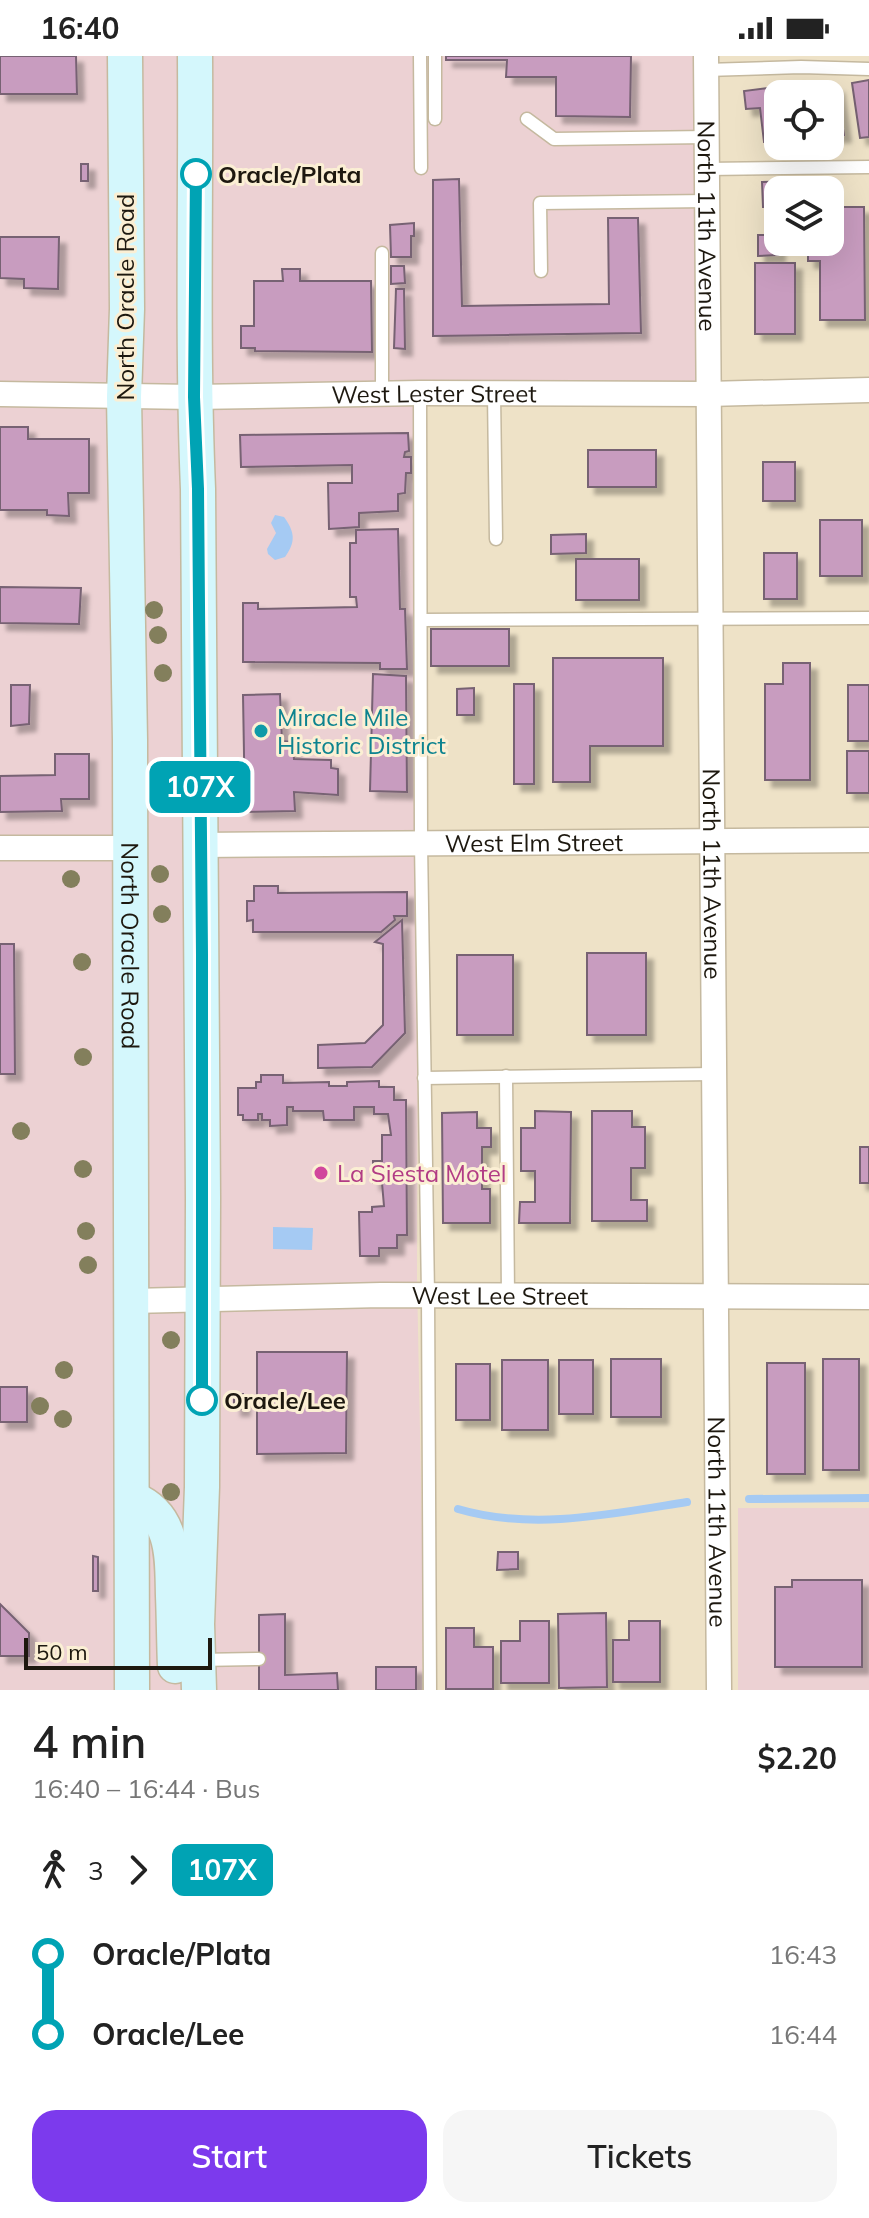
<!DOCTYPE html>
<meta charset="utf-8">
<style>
:root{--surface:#fff;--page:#f6f6f6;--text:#222;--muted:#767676;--accent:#7c3aed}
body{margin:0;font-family:Mulish,sans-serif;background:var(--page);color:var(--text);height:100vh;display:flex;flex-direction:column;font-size:30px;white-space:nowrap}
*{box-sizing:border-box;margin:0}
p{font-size:26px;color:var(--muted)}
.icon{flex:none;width:44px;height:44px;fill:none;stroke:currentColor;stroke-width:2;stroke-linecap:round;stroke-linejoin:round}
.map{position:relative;height:1634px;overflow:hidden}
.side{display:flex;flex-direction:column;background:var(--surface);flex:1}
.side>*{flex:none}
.badge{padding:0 16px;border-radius:12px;font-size:28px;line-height:52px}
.tools{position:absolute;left:764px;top:24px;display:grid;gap:16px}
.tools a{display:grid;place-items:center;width:80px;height:80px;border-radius:16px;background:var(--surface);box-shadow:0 8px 32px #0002;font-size:40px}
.scale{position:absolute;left:24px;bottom:20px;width:188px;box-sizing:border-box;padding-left:8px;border:4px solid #1d180f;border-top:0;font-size:22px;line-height:28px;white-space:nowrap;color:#1d180f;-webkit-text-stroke:6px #fbefd4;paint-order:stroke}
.map>.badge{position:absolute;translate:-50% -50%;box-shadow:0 0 0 4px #fff}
.legs{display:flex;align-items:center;gap:12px;height:88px;padding:0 32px;font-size:26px}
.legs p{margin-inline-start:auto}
.headline{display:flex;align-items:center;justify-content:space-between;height:136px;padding:0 32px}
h1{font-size:44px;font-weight:600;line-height:60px}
.primary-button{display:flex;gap:16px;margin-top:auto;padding:16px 32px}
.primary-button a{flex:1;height:92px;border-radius:24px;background:var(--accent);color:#fff;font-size:32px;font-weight:600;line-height:92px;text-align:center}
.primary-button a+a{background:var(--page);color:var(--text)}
ul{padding:0 32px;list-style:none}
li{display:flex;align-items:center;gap:28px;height:80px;font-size:30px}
li i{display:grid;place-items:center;width:12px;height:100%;margin:0 10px;background:currentColor}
li i::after{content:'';width:20px;height:20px;margin:-10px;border:6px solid;border-radius:50%;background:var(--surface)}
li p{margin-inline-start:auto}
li:first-child i{background:linear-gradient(#0000 50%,currentColor 0)}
li:last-child i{background:linear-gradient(currentColor 50%,#0000 0)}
.status{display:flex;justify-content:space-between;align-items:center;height:56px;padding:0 40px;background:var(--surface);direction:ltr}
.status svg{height:22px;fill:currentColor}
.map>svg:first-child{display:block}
</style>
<div class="status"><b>16:40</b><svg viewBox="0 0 49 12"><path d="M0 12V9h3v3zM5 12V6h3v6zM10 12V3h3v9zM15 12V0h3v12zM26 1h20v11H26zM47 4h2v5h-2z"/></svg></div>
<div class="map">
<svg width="869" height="1634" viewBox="0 0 869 1634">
<defs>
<filter id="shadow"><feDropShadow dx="7" dy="7" stdDeviation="2" flood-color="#0004"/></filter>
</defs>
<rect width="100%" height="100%" fill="#eee2c7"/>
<!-- commercial -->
<g fill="#ecd1d3">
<polygon points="0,0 706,0 708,338 420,337 417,1222 423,1531 422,1634 0,1634"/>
<rect x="738" y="1452" width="131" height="182"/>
</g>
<!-- water -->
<g fill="#a5caf3">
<path d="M275 459 284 461C295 476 296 486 285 501L275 504 268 498 267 493 276 477 271 467Z"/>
<polygon points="273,1171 313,1172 312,1194 273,1193"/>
</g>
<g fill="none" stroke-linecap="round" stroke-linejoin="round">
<!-- stream -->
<g stroke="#a5caf3" stroke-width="8">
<polyline points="749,1443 869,1442"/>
<path d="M458 1453C532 1475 612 1458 687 1446"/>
</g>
</g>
<!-- building -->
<g fill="#c89cbf" stroke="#776273" stroke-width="2" filter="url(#shadow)">
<polygon points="0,0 76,0 77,38 0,38"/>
<polygon points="446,0 631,0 630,61 556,60 556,21 506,21 507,4 446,4"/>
<polygon points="869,24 869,81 860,82 852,27"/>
<polygon points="805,27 806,38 785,38 784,30"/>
<polygon points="837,30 844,79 830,80 830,38 821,38 821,32"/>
<polygon points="777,31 778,85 764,86 760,52 746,53 744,35"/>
<rect x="81" y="108" width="7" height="17"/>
<polygon points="459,123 462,250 609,248 608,162 638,162 641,277 433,280 433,124"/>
<polygon points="798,125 798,134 778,134 778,151 763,151 762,126"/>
<polygon points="830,151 864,151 865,264 820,264 820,205 808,205 808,186 830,186"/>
<polygon points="414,167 414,180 411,180 411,201 391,201 390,169"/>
<polygon points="758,179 778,179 778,199 758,200"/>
<polygon points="0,181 59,181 58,233 24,232 24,223 0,222"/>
<rect x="755" y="207" width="40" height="71"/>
<polygon points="391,210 404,210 405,227 391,228"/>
<polygon points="282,213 300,213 300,225 371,225 372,296 255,295 255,292 241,292 241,270 254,270 254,225 283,225"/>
<polygon points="396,233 404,233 405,293 394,292"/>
<polygon points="0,371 28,371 28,383 89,383 89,437 68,437 69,460 47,459 47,454 0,454"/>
<polygon points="408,377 409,395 405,396 404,401 411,401 411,417 406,417 405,437 398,438 398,455 359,457 359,471 329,473 328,427 352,427 352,409 241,411 240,379"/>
<rect x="588" y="394" width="68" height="37"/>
<rect x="763" y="406" width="32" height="39"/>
<rect x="820" y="464" width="42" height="56"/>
<polygon points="398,473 400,553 405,553 407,613 380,613 380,607 243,606 243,547 258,547 258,553 357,551 356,541 350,541 350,487 356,487 356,474"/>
<polygon points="586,478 586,497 551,498 551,479"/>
<rect x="764" y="497" width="33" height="46"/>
<rect x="576" y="503" width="63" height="41"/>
<polygon points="0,531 81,532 79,568 0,567"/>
<rect x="431" y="573" width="78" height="37"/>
<polygon points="553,602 663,602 663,690 590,690 590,726 553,726"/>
<polygon points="783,607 810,607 810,724 765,724 765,628 783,628"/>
<polygon points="373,618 406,620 407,736 370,735"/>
<rect x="514" y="628" width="20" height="100"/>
<polygon points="11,629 30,629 29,668 11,670"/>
<rect x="848" y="629" width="21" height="56"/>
<polygon points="474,632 474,659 457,659 457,633"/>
<polygon points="280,638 282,685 293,686 294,703 331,704 331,712 338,713 338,739 294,736 295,755 245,756 243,639"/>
<rect x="847" y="695" width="22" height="42"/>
<polygon points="55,698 89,698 89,743 61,743 62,755 0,756 0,720 55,719"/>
<polygon points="254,830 278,830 278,837 407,836 407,860 394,860 395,864 381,876 253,876 253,864 247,865 247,845 254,845"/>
<polygon points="402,864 405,977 372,1011 318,1012 318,989 365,987 383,969 383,888 375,886"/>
<polygon points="0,888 14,888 15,1018 0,1018"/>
<rect x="587" y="897" width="59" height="82"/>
<rect x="457" y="899" width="56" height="80"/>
<polygon points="261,1019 283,1019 283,1027 329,1026 329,1030 347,1030 347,1026 379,1025 379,1031 394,1031 394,1044 406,1044 407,1179 397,1179 397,1192 379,1192 379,1200 360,1200 359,1156 372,1156 372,1151 384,1150 382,1127 373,1127 373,1105 382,1105 382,1079 391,1079 388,1058 374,1058 374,1051 354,1051 354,1064 324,1064 323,1055 293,1055 293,1051 287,1051 287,1069 270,1070 270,1064 262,1064 262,1058 258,1058 258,1064 243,1064 243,1059 238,1059 238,1032 256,1032 256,1026 261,1026"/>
<polygon points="535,1055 571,1056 570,1167 519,1167 520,1146 535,1146 535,1115 521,1115 521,1072 535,1072"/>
<polygon points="592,1055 632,1055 632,1071 645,1071 645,1112 631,1112 631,1144 647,1144 647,1165 592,1165"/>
<polygon points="477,1056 477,1072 491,1072 491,1091 482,1091 482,1133 490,1133 490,1167 443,1167 442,1057"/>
<rect x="860" y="1091" width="9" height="36"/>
<polygon points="257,1296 347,1296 346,1397 257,1398"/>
<rect x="611" y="1303" width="50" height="58"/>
<rect x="823" y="1303" width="36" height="111"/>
<rect x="502" y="1304" width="46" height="70"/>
<rect x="559" y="1304" width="34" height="54"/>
<rect x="767" y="1307" width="38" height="111"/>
<rect x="456" y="1308" width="34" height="56"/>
<rect x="0" y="1331" width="27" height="35"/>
<rect x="234" y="1338" width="9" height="15"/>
<polygon points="498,1496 518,1496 518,1513 497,1514"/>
<polygon points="93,1500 98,1501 98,1535 93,1535"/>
<polygon points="792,1524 862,1524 862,1611 775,1611 775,1531 792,1531"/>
<polygon points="0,1548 29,1577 29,1600 0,1600"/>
<polygon points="606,1557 607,1631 559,1632 558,1558"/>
<polygon points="285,1558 285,1619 337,1617 338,1634 259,1634 259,1559"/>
<polygon points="520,1565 549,1565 549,1627 501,1627 501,1585 520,1585"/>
<polygon points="629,1565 660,1565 660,1626 613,1626 613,1584 629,1584"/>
<polygon points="446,1572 474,1572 474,1591 493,1591 493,1633 446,1633"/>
<rect x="376" y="1611" width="40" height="23"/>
</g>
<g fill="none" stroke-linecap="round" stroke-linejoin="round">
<!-- service casing -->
<g stroke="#c5b99f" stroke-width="15">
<g id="service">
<polyline points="420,0 421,112"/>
<polyline points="435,0 435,63"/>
<polyline points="706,14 801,11 869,13"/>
<polyline points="527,63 554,83 707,81"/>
<polyline points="707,113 869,111"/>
<polyline points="382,197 382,337"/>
<polyline points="541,215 540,147 708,145"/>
<polyline points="420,337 421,787 428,1239 430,1634"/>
<polyline points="494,338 496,483"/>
<polyline points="422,564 869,562"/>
<polyline points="506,1020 508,1240"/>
<polyline points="424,1022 713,1018"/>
<polyline points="198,1604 259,1603"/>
</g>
</g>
<!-- minor casing -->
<g stroke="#c5b99f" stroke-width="27">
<g id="minor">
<path id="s1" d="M706 0 719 1634"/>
<path id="s2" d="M0 338 194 341 420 337 708 338 869 334"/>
<path id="s3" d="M200 789 869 784"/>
<polyline points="0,792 130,792"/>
<path id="s4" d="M132 1245 381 1239 869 1241"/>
</g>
</g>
<!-- secondary casing -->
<g stroke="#c5b99f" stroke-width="37">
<g id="secondary">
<path id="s5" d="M125 0 127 253 124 341 130 684 132 1634"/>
<path d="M195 0C196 144 192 289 198 433L203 1142 202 1431 197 1568 199 1634"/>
<path d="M133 1443C175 1460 172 1502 173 1540 174 1563 174 1586 175 1610"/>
</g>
</g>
<!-- service -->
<use href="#service" stroke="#fff" stroke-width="12"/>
<!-- minor -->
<use href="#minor" stroke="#fff" stroke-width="24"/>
<!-- secondary -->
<use href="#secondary" stroke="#d4f7fc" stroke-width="34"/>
</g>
<!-- trees -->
<g fill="#837f5c">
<circle cx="154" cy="554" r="9"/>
<circle cx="158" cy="579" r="9"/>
<circle cx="163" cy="617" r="9"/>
<circle cx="160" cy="742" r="9"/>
<circle cx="160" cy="818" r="9"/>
<circle cx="71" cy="823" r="9"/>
<circle cx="162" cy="858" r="9"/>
<circle cx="82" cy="906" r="9"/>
<circle cx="83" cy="1001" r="9"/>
<circle cx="21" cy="1075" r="9"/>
<circle cx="83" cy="1113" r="9"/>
<circle cx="86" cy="1175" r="9"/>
<circle cx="88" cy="1209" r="9"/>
<circle cx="171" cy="1284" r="9"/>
<circle cx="64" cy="1314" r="9"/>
<circle cx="40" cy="1350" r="9"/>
<circle cx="63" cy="1363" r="9"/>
<circle cx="171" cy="1436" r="9"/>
</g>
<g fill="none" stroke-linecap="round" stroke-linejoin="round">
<!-- line-1 casing -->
<g stroke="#fff" stroke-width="18">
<polyline id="line-1" points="196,118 194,341 198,433 202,898 202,1344"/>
</g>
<!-- line-1 -->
<use href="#line-1" stroke="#00a3b4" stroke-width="12"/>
</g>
<!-- markers -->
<g fill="#fff" stroke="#00a3b4" stroke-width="4">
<circle cx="196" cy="118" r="14"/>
<circle cx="202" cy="1344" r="14"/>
</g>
<circle fill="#0f9aa8" stroke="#fbefd4" stroke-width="3" cx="261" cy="675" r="8"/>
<circle fill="#d1479c" stroke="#fbefd4" stroke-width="3" cx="321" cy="1117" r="8"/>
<g text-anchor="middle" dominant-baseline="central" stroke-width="6" stroke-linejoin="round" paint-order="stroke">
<!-- stop labels -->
<g font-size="24" font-weight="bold" fill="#1d180f" stroke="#fbefd4" text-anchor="start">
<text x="218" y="118">Oracle/Plata</text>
<text x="224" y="1344">Oracle/Lee</text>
</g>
<!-- street labels -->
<g font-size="24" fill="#1d180f" stroke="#fbefd4">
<text stroke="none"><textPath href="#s1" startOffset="170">North 11th Avenue</textPath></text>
<text transform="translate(125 241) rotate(-90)">North Oracle Road</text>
<text stroke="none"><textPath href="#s2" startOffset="434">West Lester Street</textPath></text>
<text stroke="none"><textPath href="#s3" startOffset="334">West Elm Street</textPath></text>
<text stroke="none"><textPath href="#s1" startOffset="818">North 11th Avenue</textPath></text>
<text stroke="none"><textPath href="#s5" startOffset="890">North Oracle Road</textPath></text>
<text stroke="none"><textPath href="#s4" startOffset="368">West Lee Street</textPath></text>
<text stroke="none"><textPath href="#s1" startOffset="1466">North 11th Avenue</textPath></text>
</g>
<!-- culture labels -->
<g font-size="24" fill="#0d838f" stroke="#fbefd4" text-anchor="start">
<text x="277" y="661">Miracle Mile<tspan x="277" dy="28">Historic District</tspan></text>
</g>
<!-- hotel labels -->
<g font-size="24" fill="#b23c85" stroke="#fbefd4" text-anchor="start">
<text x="337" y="1117">La Siesta Motel</text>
</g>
</g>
</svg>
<div class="tools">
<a><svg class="icon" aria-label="locate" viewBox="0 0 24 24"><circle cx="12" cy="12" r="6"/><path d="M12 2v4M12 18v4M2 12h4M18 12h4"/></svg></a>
<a><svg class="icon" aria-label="layers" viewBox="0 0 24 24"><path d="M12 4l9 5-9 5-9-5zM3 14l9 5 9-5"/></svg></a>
</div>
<div class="scale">50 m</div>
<b class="badge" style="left:200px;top:731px;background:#00a3b4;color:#fff">107X</b>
</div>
<section class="side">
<div class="headline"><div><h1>4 min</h1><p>16:40 – 16:44 · Bus</p></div><b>$2.20</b></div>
<div class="legs"><svg class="icon" aria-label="walk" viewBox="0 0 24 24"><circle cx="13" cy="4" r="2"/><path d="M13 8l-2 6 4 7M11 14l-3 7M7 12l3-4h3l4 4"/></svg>3<svg class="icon" aria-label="forward" viewBox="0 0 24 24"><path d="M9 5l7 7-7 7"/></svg><b class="badge" style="background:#00a3b4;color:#fff">107X</b></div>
<ul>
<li><i style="color:#00a3b4"></i><b>Oracle/Plata</b><p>16:43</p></li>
<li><i style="color:#00a3b4"></i><b>Oracle/Lee</b><p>16:44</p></li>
</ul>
<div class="primary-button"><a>Start</a><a>Tickets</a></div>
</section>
